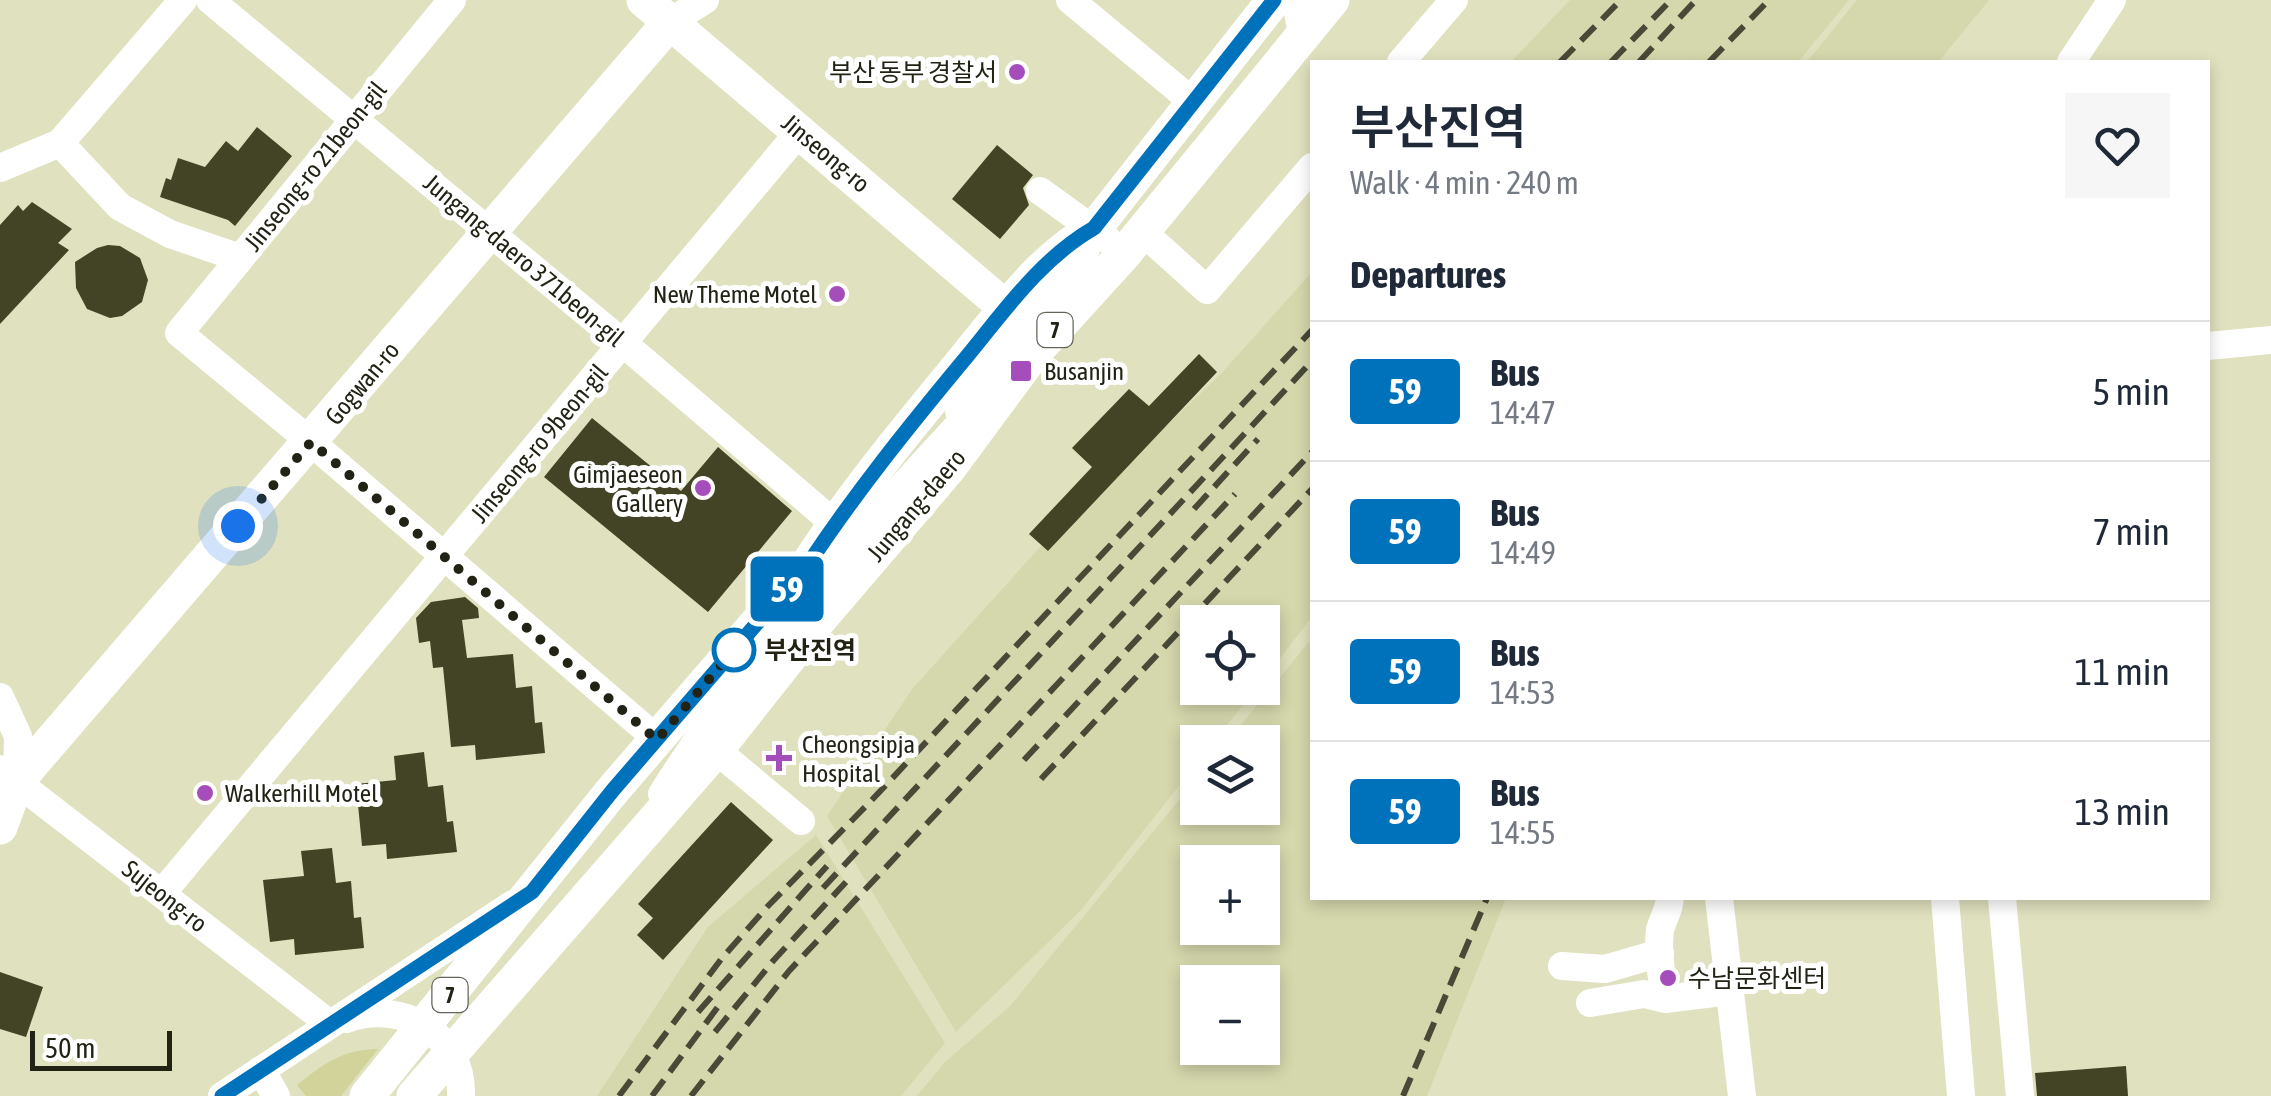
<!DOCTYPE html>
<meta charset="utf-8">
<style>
:root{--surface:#fff;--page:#f6f6f7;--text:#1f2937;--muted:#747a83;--line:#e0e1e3}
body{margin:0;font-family:"Asap Condensed","Noto Sans KR",sans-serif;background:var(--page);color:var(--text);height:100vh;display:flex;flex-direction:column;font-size:38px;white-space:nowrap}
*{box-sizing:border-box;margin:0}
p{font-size:32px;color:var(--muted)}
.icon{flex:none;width:55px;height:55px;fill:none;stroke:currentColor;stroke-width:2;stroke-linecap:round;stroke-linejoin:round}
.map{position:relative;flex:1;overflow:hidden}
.details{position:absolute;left:1310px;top:60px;width:900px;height:840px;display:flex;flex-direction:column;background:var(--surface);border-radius:0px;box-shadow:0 5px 15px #0003}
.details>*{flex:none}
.badge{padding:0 20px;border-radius:8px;font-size:35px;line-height:65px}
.tools{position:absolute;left:1180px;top:605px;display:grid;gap:20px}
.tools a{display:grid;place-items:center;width:100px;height:100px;border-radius:0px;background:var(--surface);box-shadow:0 5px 15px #0003;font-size:50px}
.scale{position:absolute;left:30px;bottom:25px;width:142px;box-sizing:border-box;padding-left:10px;border:5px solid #222215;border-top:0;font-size:28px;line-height:35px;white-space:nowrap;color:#222215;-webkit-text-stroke:8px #fff;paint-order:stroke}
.you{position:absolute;width:50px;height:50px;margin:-25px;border:8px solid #fff;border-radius:50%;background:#1a73e8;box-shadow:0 0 0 15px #1a73e833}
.map>.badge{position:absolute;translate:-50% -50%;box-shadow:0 0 0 5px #fff}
h2{padding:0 40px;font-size:38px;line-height:90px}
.round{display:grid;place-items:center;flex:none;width:105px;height:105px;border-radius:0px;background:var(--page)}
.overview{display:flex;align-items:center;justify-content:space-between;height:170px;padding:0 40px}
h1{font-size:48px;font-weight:600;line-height:75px}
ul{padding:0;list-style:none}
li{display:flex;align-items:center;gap:30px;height:140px;padding:0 40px;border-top:2px solid var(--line)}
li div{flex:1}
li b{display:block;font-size:38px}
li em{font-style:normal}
li .badge{min-width:110px;font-weight:700;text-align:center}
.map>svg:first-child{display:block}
</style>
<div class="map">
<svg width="2271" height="1096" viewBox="0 0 2271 1096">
<rect width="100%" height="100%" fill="#e0e1be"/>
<!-- built -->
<g fill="#d5d7ac" fill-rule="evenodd">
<polygon points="1570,0 1849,0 1798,62 1511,62"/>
<polygon points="1857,0 1989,0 1938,62 1807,62"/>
<polygon points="1312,272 1312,617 1263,680 1262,622 1198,622 1198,688 1257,688 1213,742 1198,742 1197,763 1080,911 956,1032 827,816 913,688 1050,536 1221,374"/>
<path d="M1312 638V898H1506L1427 1096H917L945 1062 1010 1006 1197 778 1198 808H1262V742H1227ZM1262 862V928H1198V862ZM1262 982V1048H1198V982Z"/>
<polygon points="816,835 945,1043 901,1096 597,1096 708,927"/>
</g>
<!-- green -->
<path fill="#d1d39b" d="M378 1049 341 1096H306L297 1085C325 1063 341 1050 378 1049Z"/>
<!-- building -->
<g fill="#434425">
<polygon points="257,127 292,156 235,226 228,220 160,197 166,178 171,180 178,158 205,167 226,141 238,151"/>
<polygon points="997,145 1033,175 1023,188 1029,205 1000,239 952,199"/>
<polygon points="32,202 72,229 58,243 69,250 0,324 0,225 18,205 23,211"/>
<polygon points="108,245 120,246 140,258 148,280 142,302 122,316 110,318 87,309 76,288 75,262 97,248"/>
<polygon points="1199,354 1217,372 1048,551 1029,534 1092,467 1072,448 1129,389 1149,406"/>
<polygon points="592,418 681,491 718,447 792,511 708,612 544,477"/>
<polygon points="465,597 478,608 479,618 462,620 467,658 513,654 516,688 532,686 535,723 542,722 545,753 476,760 475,745 451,747 443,667 433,668 430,641 419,643 416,618 431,602"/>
<polygon points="424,752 428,787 443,785 447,822 453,821 457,852 387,859 386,844 362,846 356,784 396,780 394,756"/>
<polygon points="731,802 773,840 663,960 637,935 653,918 638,904"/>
<polygon points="332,848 336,883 351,881 354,918 361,917 364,948 295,955 294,939 270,942 263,880 304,876 301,851"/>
<polygon points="0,972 43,987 26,1037 0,1029"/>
<polygon points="2126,1066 2128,1096 2037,1096 2035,1073"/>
</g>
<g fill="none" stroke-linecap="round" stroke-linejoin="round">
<!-- minor -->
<g stroke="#fff" stroke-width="28">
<polyline points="210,0 623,343 835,524"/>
<polyline points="452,0 179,333 311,442 657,739"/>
<polyline points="1070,0 1192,101"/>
<polyline points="1296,0 1302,35"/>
<polyline points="670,22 705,0"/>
<polyline points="1401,62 1454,0"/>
<polyline points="2071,62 2112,0"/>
<polyline points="60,143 120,207 170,234 240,258"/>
<polyline points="0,168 60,143 183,0"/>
<polyline points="1040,191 1108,240"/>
<polyline points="1143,232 1207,290 1312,167"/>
<polyline points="2208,346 2271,340"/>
<polyline points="959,411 1080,264 1094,229"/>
<polyline points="0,697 18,736 17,781"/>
<polyline points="716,750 801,821"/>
<polyline points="0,769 330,1024"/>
<path d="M662 794C752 651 865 525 981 401"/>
<polyline points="162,893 800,131"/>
<polyline points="1719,898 1742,1096"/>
<polyline points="1945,898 1961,1096"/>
<polyline points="2002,898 2020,1096"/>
<polyline points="1562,966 1605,969 1660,953"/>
<path d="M1665 999C1662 977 1657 952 1660 930 1663 918 1669 911 1670 898"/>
<polyline points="1590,1003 1644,994 1665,999 1730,991"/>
<path d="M346 1019C402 999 463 1034 461 1096"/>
<polyline points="261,1070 276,1096"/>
<polyline points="222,1096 513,904"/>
</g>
<!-- major -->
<g stroke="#fff" stroke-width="35">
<polyline points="644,0 1006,308"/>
<polyline points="0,827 17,781 670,22"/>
<path d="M367 1096 613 790 809 563C855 491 910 426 964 360 1003 313 1040 259 1094 229L1274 0"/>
<polyline points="414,1096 716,750 818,621 948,469 1033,354 1124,254 1332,0"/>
</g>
<!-- rail -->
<g stroke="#494938" stroke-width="6" stroke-dasharray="20 10" stroke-linecap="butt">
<polyline points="1560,62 1621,0"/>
<polyline points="1611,62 1671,0"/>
<polyline points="1639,62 1696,0"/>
<polyline points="1709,62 1769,0"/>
<polyline points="1194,509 1258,439"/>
<polyline points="1024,760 1312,452"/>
<polyline points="1041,779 1312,489"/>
<polyline points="823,888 1312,361"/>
<polyline points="698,1012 827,866"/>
<polyline points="715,1032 773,961 846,882"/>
<polyline points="619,1096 722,958 767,907 870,802 1312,330"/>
<polyline points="652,1096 720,1004"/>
<polyline points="691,1096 789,971 1235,494"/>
<polyline points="1403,1096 1487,898"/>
</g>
</g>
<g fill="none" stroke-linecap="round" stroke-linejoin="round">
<!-- line casing -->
<g stroke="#fff" stroke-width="22">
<path id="line" d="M222 1096 532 892 613 790 809 563C856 492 910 425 964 360 1003 313 1040 259 1094 228L1274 0"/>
</g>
<!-- line -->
<use href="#line" stroke="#0072bc" stroke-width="15"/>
<!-- walk -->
<polyline stroke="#222215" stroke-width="10" stroke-dasharray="0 18" points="238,526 311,442 657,740 734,650"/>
</g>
<!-- markers -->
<g fill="#a44dbb" stroke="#fff" stroke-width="4">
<circle cx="1017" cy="72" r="10"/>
<circle cx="837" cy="294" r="10"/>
<rect x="1009" y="359" width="24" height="24" rx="5"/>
<circle cx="703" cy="488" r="10"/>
<path d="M774 743h10v10h10v10h-10v10h-10v-10h-10v-10h10z"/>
<circle cx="205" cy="793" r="10"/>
<circle cx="1668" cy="978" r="10"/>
</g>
<circle fill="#fff" stroke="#0072bc" stroke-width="5" cx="734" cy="650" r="20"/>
<g text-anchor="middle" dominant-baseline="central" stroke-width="10" stroke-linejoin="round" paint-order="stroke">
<!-- shield labels -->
<g fill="#fff" stroke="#64645b" stroke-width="2.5">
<rect x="1037.5" y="313" width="35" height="34" rx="8"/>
<rect x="432.5" y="978" width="35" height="34" rx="8"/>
</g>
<g font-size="22" font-weight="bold" fill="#222215">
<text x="1055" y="330">7</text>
<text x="450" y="995">7</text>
</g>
<!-- poi labels -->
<g font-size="25" fill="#222215" stroke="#fff" text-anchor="start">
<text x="997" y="72" text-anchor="end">부산 동부 경찰서</text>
<text x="817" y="294" text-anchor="end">New Theme Motel</text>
<text x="1044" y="371">Busanjin</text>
<text x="683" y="474" text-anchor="end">Gimjaeseon<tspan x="683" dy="29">Gallery</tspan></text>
<text x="802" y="744">Cheongsipja<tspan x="802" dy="29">Hospital</tspan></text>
<text x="225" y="793">Walkerhill Motel</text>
<text x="1688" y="978">수남문화센터</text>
</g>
<!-- street labels -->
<g font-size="25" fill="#222215" stroke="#fff">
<text transform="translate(826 153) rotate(40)">Jinseong-ro</text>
<text transform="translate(315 166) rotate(-51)">Jinseong-ro 21beon-gil</text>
<text transform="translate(524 260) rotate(40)">Jungang-daero 371beon-gil</text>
<text transform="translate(362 383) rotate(-50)">Gogwan-ro</text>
<text transform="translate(539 443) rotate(-50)">Jinseong-ro 9beon-gil</text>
<text transform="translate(916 505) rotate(-50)">Jungang-daero</text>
<text transform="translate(165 896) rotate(38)">Sujeong-ro</text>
</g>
<!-- stop labels -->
<g font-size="25" font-weight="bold" fill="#222215" stroke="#fff" text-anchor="start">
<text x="764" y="650">부산진역</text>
</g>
</g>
</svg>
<div class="tools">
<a><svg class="icon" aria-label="locate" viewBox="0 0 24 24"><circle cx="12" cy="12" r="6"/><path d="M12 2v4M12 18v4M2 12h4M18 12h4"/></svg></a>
<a><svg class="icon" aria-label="layers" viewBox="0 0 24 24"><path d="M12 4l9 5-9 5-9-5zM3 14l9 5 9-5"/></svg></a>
<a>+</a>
<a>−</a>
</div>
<div class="scale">50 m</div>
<div class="you" style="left:238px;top:526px"></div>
<b class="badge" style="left:787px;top:589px;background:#0072bc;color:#fff">59</b>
<section class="details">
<div class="overview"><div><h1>부산진역</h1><p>Walk · 4 min · 240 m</p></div><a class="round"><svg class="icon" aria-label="heart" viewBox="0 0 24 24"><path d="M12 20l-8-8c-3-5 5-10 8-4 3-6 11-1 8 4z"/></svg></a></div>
<h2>Departures</h2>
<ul>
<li><span class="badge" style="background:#0072bc;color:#fff">59</span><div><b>Bus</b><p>14:47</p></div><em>5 min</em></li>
<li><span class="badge" style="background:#0072bc;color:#fff">59</span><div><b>Bus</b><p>14:49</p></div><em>7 min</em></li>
<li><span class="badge" style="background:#0072bc;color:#fff">59</span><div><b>Bus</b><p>14:53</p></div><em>11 min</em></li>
<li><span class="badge" style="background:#0072bc;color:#fff">59</span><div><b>Bus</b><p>14:55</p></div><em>13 min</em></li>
</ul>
</section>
</div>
